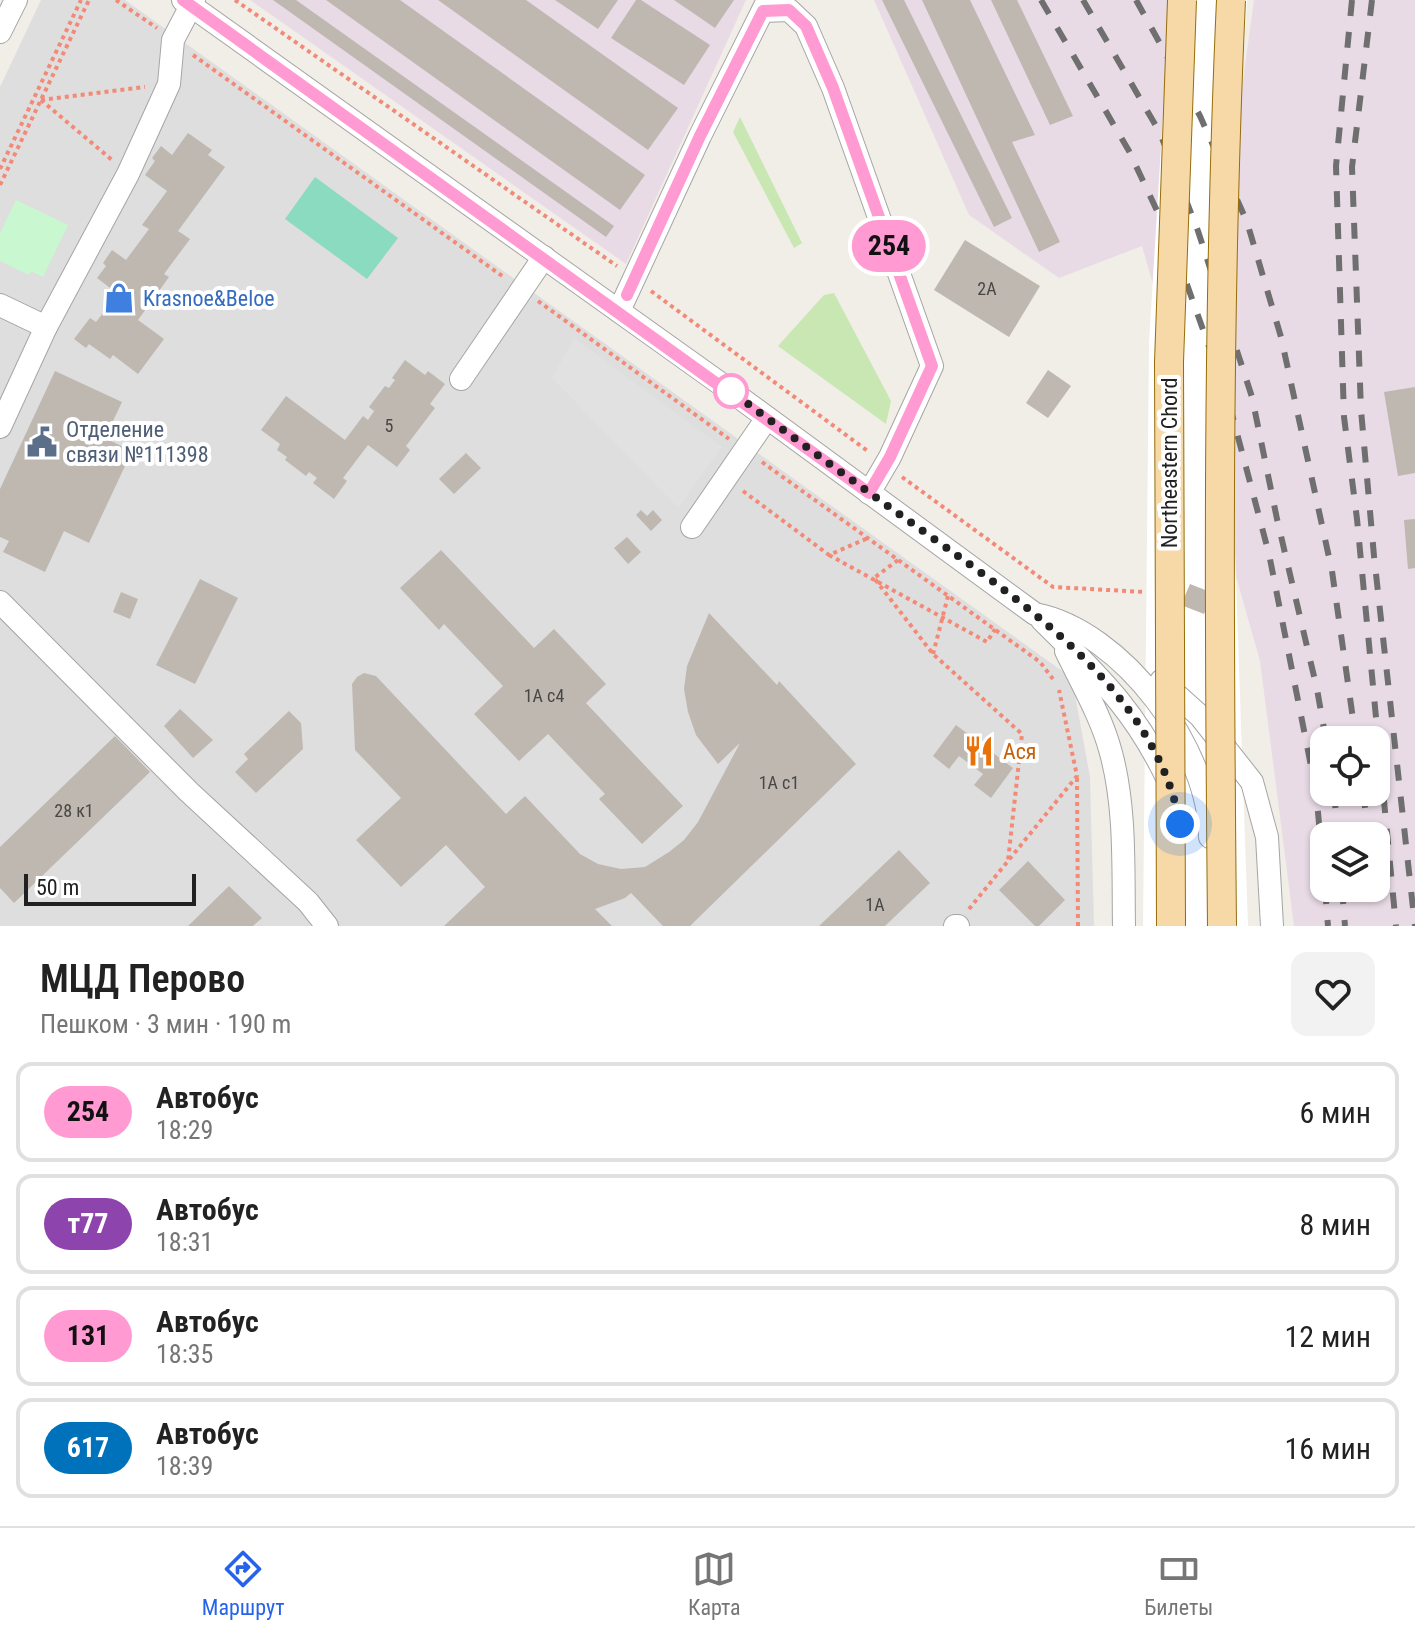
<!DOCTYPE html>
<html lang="ru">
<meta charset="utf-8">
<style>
:root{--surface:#fff;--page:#f2f2f2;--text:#222;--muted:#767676;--line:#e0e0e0;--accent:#2563eb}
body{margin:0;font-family:"Roboto Condensed",sans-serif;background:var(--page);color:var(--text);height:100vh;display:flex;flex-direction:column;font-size:30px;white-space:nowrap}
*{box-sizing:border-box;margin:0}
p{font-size:26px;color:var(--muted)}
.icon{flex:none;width:44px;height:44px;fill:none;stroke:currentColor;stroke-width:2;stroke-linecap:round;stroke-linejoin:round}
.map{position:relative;height:926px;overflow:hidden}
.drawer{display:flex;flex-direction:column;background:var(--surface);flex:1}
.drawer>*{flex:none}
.badge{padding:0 16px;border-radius:26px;font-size:28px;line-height:52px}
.controls{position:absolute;left:1310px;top:726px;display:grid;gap:16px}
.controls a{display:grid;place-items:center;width:80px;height:80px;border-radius:16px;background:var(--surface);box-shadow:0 2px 6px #0004;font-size:40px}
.scale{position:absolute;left:24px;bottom:20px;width:172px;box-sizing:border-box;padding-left:8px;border:4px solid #212121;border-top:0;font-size:22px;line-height:28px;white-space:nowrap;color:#212121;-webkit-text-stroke:6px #fff;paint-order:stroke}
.you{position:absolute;width:40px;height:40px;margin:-20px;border:6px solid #fff;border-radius:50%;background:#1a73e8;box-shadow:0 0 0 12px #1a73e833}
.map>.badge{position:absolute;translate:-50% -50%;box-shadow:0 0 0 4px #fff}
.round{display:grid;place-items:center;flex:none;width:84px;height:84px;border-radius:16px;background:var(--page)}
.head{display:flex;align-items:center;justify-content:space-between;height:136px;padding:0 40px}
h1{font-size:38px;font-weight:600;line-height:60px}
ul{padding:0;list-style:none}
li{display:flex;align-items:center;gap:24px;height:100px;margin:0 16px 12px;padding:0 24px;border:4px solid var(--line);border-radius:16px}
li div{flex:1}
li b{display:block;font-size:30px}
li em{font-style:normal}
li .badge{min-width:88px;font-weight:700;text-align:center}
.tab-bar{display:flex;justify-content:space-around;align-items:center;height:112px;border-top:2px solid var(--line);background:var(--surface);font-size:22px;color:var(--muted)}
.tab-bar a{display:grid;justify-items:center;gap:4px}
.tab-bar .active{color:var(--accent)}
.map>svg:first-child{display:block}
</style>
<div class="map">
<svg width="1415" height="926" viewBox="0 0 1415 926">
<rect width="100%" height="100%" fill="#f1eee8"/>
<!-- residential -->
<polygon fill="#dfdede" points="41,0 125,0 1072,678 1090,777 1094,926 0,926 0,87"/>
<!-- industrial -->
<g fill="#e9dbe6" fill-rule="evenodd">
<polygon points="250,0 746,0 626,264"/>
<path d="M874 0H1190L1240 102 1254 0H1415V926H1294L1260 661 1142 246 1059 278 969 215ZM1324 740H1376V792H1324ZM1324 836H1376V888H1324Z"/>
</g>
<!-- grass -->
<g fill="#c9e7b2">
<polygon points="740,117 802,243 794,248 733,132"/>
<polygon points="834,293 891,401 886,424 778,346 824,295"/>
</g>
<!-- park -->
<polygon fill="#c9f7cf" points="16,200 68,225 43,277 31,271 29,275 0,261 0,233"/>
<!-- pitch -->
<polygon fill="#8bdbc0" points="315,177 398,238 367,279 285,219"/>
<!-- parking -->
<polygon fill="#e1e1e1" points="574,338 722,447 678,508 552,378"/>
<!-- pier -->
<polygon fill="#fff" points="1170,0 1247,0 1239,132 1233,494 1248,926 1143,926 1149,343"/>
<!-- building -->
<g fill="#beb8b1">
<polygon points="273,0 296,0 614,226 606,237"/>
<polygon points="326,0 400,0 645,175 620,210"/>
<polygon points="438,0 526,0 678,108 648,150"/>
<polygon points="555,0 618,0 598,29"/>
<polygon points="636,0 641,0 710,45 684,85 611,38"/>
<polygon points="674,0 734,0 715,28"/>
<polygon points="882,0 904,0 1012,218 994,227"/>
<polygon points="922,0 970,0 1035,135 1012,142 1060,242 1039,252"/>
<polygon points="991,0 1017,0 1073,116 1050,125"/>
<polygon points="188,133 212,150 208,155 225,167 178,231 190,239 164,274 169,277 138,320 164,339 138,374 113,355 110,359 89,344 86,348 74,339 90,318 96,322 118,294 97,278 106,266 103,263 112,250 126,260 149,229 142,225 167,191 145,175 155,161 152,158 161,146 172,155"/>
<polygon points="965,240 1040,286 1009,337 934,290"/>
<polygon points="405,360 425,375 428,371 445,384 430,404 435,408 406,446 410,450 397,467 368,445 343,478 347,481 334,499 313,483 317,478 309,472 306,476 285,460 287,457 277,450 280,444 261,430 286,396 345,440 363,416 368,420 374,411 369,407 385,386 389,388 395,380 392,378"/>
<polygon points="1048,370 1071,386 1048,418 1026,403"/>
<polygon points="55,371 122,402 105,438 132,451 89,543 64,531 45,572 3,552 9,541 0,537 0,489"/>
<polygon points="1415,387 1415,473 1398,476 1384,392"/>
<polygon points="466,453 481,468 454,494 439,479"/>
<polygon points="641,510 647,516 653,510 662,520 651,531 636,515"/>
<polygon points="1415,519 1415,568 1408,569 1404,520"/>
<polygon points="627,537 641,552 628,564 614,548"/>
<polygon points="441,550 534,648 554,629 606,684 586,703 683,806 642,844 599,799 605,794 548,734 519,761 474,714 503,686 444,624 439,630 400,588"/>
<polygon points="200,579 238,598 195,684 156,665"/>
<polygon points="1190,584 1213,593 1204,614 1181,605"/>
<polygon points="121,592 138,599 130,619 113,612"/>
<polygon points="709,613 777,685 779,681 856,764 690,926 663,926 631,893 625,898 595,909 612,926 444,926 485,887 446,845 401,887 356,840 401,798 355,750 352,684 357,677 364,673 376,676 506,814 525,796 580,854 598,864 621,869 645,867 669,852 684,840 698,822 740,743 718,764 696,735 688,712 684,689 687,666"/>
<polygon points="180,709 213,740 193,758 164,726"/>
<polygon points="289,711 301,723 303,749 256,793 235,772 248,759 244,754"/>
<polygon points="956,725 1013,768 991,798 974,785 983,774 959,756 949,769 933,756"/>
<polygon points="115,736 150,772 14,903 0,888 0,847"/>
<polygon points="899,850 930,883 885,926 819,926"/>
<polygon points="1028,861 1065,900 1039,926 1035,926 999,890"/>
<polygon points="229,886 262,918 253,926 188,926"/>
</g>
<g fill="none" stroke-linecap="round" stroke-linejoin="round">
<!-- minor casing -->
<g stroke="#a5a5a5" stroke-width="24">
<g id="minor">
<path d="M183 0 728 389 1035 614C1123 631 1210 750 1210 837"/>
<polyline points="763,11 789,10 806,26 833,88 932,366 890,457 869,493"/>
<polyline points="0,32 16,0"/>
<polyline points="0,305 46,327 128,174 169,84 173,40 194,0"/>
<polyline points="619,311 700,136 768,0"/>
<polyline points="461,379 544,257"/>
<polyline points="0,427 46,327"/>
<polyline points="692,527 767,418"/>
<polyline points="0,602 189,792 308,902 327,926"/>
<path d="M1042 620C1097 675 1134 708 1168 780"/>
<path d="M1066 651C1082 684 1102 718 1111 753 1126 808 1123 870 1124 926"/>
<polyline points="1161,681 1200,716 1252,782 1267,837 1272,926"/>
<polyline points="955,926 958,926"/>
</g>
</g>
<!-- path -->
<g stroke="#f28a77" stroke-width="4" stroke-dasharray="4 4" stroke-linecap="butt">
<polyline points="116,0 157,28"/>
<polyline points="235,0 617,266"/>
<polyline points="193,55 505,278"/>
<polyline points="41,100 145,87"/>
<polyline points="41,100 112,160"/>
<polyline points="0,169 81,0"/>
<polyline points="0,185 89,0"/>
<polyline points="651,291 869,452"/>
<polyline points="538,301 729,439"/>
<polyline points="762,462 1040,662 1053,679"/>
<polyline points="902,477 1053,587 1145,592"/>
<polyline points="743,491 829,555 868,538"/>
<polyline points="829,555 987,642 995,629"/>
<polyline points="898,560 874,578 933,654 1022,734 1008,861"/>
<polyline points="933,654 948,596"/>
<polyline points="1077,778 1078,926"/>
<polyline points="969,909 1077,776 1059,690"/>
</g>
<!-- minor -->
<use href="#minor" stroke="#fff" stroke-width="22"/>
<!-- rail -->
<g stroke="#6f6f6f" stroke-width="6" stroke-dasharray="16 16" stroke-linecap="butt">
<polyline points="1041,0 1129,151 1173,245 1229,403 1269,554 1316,791 1324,877"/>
<polyline points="1083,0 1160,133 1198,231 1252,397 1277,519 1317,689 1326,740"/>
<polyline points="1136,0 1200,116 1247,222 1281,337 1332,571 1356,740"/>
<polyline points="1352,0 1336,166 1344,417 1357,519 1396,926"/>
<polyline points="1372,0 1352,167 1361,410 1374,556 1415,926"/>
<polyline points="1334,792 1338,836"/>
<polyline points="1363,792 1367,823"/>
<polyline points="1325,888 1328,926"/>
<polyline points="1342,888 1345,926"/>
</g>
<!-- major-bridge casing -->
<g stroke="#956d09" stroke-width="30" stroke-linecap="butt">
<g id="major-bridge">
<polyline points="1171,926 1169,362 1182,0"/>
<path d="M1222 926C1219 617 1217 308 1231 0"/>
</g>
</g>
<!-- major-bridge -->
<use href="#major-bridge" stroke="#f7d8a7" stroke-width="28"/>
</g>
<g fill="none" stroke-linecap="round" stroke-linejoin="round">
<!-- line casing -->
<g stroke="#fff" stroke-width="18">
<polyline id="line" points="183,0 869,493 890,457 932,366 833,88 806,26 789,10 763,11 700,136 627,295"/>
</g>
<!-- line -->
<use href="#line" stroke="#ff9ad2" stroke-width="12"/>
<!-- walk -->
<path stroke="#212121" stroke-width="8" stroke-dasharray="0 14.4" d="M731 391 728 389C787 433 846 476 906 519 1012 595 1155 686 1180 824"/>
</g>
<!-- icons -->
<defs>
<g id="shop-bare" transform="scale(2.4)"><path d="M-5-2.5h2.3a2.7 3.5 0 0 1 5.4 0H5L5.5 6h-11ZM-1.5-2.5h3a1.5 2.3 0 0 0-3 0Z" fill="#3f7fe0" stroke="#fff" stroke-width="2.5" paint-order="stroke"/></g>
<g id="civic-bare" transform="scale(2.4)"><path d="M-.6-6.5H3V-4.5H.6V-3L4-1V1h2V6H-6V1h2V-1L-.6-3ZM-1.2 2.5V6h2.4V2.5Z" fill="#5c6f8a" stroke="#fff" stroke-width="2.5" paint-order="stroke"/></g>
<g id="restaurant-bare" transform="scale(2.4)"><path d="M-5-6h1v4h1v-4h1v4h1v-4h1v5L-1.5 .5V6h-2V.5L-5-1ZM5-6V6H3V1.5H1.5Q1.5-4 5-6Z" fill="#e8710a" stroke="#fff" stroke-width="2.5" paint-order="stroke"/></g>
</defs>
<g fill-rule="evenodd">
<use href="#shop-bare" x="119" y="298"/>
<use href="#civic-bare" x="42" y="442"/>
<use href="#restaurant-bare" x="979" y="751"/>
</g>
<!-- markers -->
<circle fill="#fff" stroke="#ff9ad2" stroke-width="4" cx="731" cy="391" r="16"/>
<g text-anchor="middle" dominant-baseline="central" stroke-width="8" stroke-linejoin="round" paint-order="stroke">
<!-- number labels -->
<g font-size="18" fill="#484745">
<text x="987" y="288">2А</text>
<text x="389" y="425">5</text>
<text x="544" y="695">1А с4</text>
<text x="779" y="782">1А с1</text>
<text x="74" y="810">28 к1</text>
<text x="875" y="904">1А</text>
</g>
<!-- shop labels -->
<g font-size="22" fill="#366cbe" stroke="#fff" text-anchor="start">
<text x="143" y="298">Krasnoe&amp;Beloe</text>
</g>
<!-- service labels -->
<g font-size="22" fill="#4e5e75" stroke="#fff" text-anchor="start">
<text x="66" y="429">Отделение<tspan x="66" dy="25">связи №111398</tspan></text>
</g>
<!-- street labels -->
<g font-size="22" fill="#212121" stroke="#fff">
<text transform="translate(1169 463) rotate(-90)">Northeastern Chord</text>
</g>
<!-- food labels -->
<g font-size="22" fill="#c56008" stroke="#fff" text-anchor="start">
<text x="1003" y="751">Ася</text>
</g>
</g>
</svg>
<div class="controls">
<a><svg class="icon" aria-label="locate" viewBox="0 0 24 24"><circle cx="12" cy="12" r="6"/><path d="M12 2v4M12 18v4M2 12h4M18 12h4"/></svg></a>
<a><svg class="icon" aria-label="layers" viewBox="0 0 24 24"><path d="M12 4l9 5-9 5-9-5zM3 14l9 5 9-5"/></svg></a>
</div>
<div class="scale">50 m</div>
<div class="you" style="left:1180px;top:824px"></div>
<b class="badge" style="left:889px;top:246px;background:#ff9ad2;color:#111">254</b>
</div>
<section class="drawer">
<div class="head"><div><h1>МЦД Перово</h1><p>Пешком · 3 мин · 190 m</p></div><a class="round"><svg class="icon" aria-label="heart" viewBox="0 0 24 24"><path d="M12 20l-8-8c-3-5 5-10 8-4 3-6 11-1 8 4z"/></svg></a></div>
<ul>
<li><span class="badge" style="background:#ff9ad2;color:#111">254</span><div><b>Автобус</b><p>18:29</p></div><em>6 мин</em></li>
<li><span class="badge" style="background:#8e44ad;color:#fff">т77</span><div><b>Автобус</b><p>18:31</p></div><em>8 мин</em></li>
<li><span class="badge" style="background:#ff9ad2;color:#111">131</span><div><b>Автобус</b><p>18:35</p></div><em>12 мин</em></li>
<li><span class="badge" style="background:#0072bc;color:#fff">617</span><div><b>Автобус</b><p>18:39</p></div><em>16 мин</em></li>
</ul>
</section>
<nav class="tab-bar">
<a class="active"><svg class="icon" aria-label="directions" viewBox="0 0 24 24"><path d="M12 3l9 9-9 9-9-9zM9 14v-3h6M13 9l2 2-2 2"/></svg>Маршрут</a>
<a><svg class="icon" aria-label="map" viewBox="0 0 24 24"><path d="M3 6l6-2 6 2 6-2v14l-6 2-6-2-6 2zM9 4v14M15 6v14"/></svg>Карта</a>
<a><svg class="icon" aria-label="tickets" viewBox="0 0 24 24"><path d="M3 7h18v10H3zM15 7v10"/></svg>Билеты</a>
</nav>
